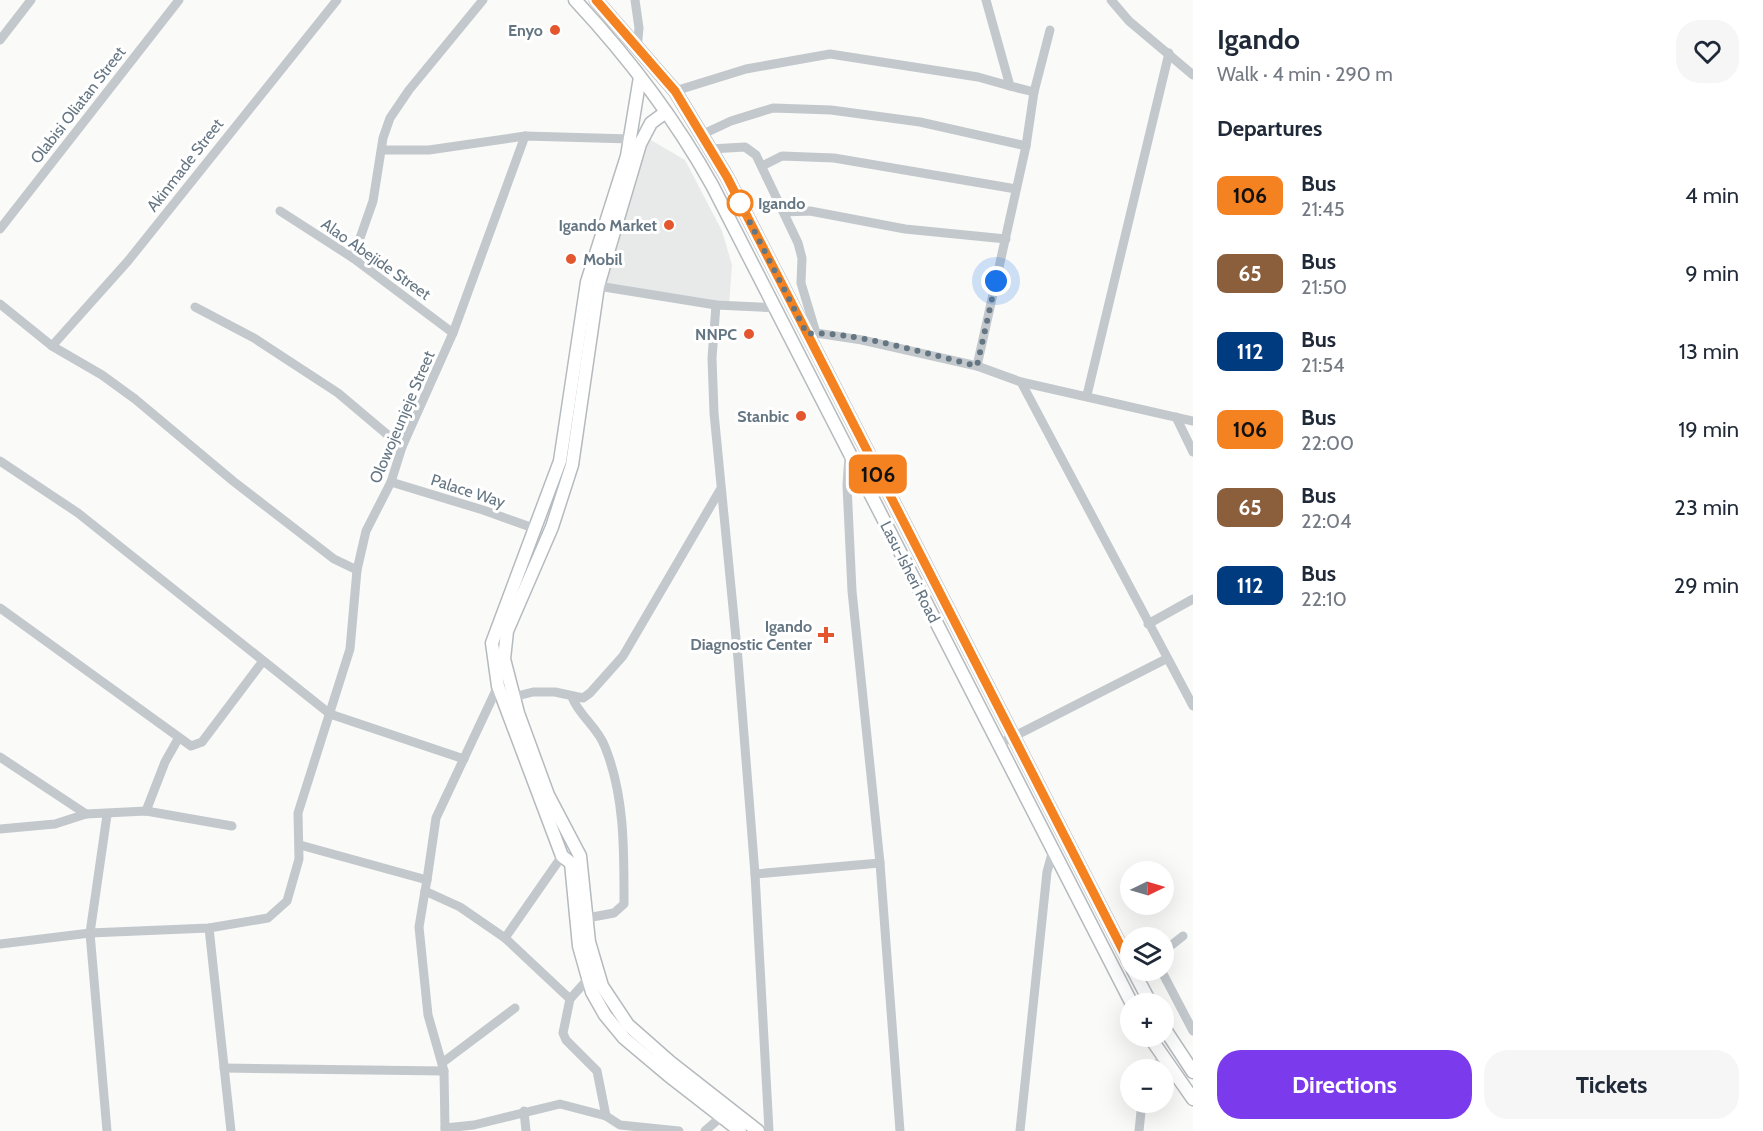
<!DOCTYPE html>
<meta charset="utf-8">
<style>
:root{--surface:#fff;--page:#f6f6f7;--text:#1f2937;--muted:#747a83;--accent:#7c3aed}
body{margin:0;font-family:Cabin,sans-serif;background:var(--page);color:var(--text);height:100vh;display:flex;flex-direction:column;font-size:22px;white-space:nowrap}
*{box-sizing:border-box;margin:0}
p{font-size:20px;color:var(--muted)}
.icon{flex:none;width:33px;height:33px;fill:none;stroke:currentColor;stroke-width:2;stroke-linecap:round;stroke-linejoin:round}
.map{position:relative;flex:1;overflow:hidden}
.details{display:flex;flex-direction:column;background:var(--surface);width:570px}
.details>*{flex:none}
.badge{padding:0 12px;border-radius:9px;font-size:21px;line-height:39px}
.needle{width:39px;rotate:85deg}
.controls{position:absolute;left:1120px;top:861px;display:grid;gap:12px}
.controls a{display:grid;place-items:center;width:54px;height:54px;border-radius:50%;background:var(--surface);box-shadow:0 6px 24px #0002;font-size:30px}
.you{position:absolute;width:30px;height:30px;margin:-15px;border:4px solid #fff;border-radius:50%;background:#1a73e8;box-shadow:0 0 0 9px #1a73e833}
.map>.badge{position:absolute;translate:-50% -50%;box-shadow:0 0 0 3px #fff}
h2{padding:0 24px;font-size:22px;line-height:54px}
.round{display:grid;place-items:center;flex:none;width:63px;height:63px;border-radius:24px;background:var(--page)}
.head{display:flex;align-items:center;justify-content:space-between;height:102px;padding:0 24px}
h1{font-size:28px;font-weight:800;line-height:45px}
.cta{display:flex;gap:12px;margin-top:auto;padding:12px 24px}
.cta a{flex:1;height:69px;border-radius:24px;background:var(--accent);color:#fff;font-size:24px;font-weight:800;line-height:69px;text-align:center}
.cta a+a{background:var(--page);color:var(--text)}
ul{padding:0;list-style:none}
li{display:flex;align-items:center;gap:18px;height:78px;padding:0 24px}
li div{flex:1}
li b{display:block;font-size:22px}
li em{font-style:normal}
li .badge{min-width:66px;font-weight:700;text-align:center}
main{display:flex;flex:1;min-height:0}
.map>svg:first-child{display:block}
</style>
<main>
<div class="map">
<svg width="1193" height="1131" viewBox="0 0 1193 1131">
<rect width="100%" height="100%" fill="#fafaf8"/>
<!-- built -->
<polygon fill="#e8e9e9" points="649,139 685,160 722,231 732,265 729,305 602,283 620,219"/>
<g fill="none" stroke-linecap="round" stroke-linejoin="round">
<!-- major casing -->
<g stroke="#b5babe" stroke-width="15">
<g id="major">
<path d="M575 0C628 57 674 117 712 185L1132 1004"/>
<polyline points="596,0 675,91 727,177 1131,966"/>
<polyline points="640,77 627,156 587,282 560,461 492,643 498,686 562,856 571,863 579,946 592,992 605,1015 624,1038 668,1075 740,1131"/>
<polyline points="666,112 651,123 640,144 598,286 572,465 552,527 507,631 504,659 518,713 548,795 580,856 589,942 602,986 628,1025 670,1062 758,1131"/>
<polyline points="1133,970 1151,1004"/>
<polyline points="1164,1028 1193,1072"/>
<polyline points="1149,1036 1193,1099"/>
</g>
</g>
<!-- minor -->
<g stroke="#c3c8cc" stroke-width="9">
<polyline points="635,0 639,28 637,50"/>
<polyline points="1111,0 1129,21 1193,75"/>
<polyline points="0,40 31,0"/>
<polyline points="675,91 746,69 830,54 978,77 1010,86"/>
<polyline points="1034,92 1050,30"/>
<polyline points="701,135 731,121 773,108 831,110 920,122 1026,146"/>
<polyline points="710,149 745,147 756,155 798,243 802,258 801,283 816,333"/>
<polyline points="383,150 429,150 525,136 631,139"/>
<polyline points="762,166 782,156 834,158 1016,189"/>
<polyline points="280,211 353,258 453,333"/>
<polyline points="784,212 810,211 905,229 1006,239"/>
<polyline points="0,229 179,0"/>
<polyline points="353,258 373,201 383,138 390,118 409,90 483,0"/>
<polyline points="598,286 716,305 777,308"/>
<polyline points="0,304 52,346 102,375 135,399 233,481 334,559 357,570"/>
<polyline points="716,305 712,358 714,413 738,659 755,874 769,1131"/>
<polyline points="195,307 254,338 338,393 402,447"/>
<polyline points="807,334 816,333 862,340 977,366 1021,382 1193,421"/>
<polyline points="52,346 128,261 337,0"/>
<polyline points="977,366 1026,146 1034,92 1010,86 986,0"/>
<polyline points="1021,382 1193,706"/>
<polyline points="1087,395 1169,53"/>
<polyline points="1176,417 1193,452"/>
<polyline points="849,455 847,485 852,591 880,863 900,1131"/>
<polyline points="0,461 78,513 330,714 464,759"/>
<polyline points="391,482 483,510 536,529"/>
<polyline points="0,608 191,746 202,742 263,661"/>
<polyline points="1148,624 1193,599"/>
<polyline points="513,697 533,692 555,692 583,698 590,693 623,656 720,490"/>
<path d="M572 697C579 716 598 727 605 747 625 796 624 852 624 904L614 913 587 918"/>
<polyline points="999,744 1166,659"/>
<polyline points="0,757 86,814"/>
<polyline points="146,811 165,762 178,739"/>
<polyline points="0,829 55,824 86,814 146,811 232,826"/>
<polyline points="300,845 427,880 425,891 460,907 505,938 570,999"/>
<polyline points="755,874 880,863"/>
<polyline points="427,880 436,818 498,686"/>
<polyline points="425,891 419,927 428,1015 444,1071 445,1128"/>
<polyline points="209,928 231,1131"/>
<polyline points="505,938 562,856"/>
<polyline points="0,944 90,933 209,928 268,918 287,901 299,859 298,813 350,649 357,570 366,531 391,482 402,447 453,333 525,136"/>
<polyline points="1164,951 1183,936"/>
<polyline points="1161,970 1193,1031"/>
<polyline points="588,979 570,999 563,1033 566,1040 597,1071 606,1116"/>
<polyline points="442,1063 515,1008"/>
<polyline points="224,1068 444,1071"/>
<polyline points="1154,1070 1162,1057"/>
<polyline points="524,1111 526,1131"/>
<polyline points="107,1131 90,933 107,815"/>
<polyline points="445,1131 445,1128 474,1125 560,1104 606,1116 620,1125 679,1131"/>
<polyline points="705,1131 721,1117"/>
<polyline points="1020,1131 1047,872 1053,850"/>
<polyline points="1139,1131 1142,1102"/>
</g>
<!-- major -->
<use href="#major" stroke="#fff" stroke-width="12"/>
</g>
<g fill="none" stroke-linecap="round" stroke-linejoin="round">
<!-- line casing -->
<g stroke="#fff" stroke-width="14">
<polyline id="line" points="596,0 675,91 727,177 1131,966"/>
</g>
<!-- line -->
<use href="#line" stroke="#f58220" stroke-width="9"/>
<!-- walk -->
<path stroke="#657683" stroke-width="6" stroke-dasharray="0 10.8" d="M740 203 807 334C845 329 936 356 977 366L996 281"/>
</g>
<!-- markers -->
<g fill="#e4572e" stroke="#fff" stroke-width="2">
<circle cx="555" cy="30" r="6"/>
<circle cx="669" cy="225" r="6"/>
<circle cx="571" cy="259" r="6"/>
<circle cx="749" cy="334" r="6"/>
<circle cx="801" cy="416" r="6"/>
<path d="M823 626h6v6h6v6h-6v6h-6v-6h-6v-6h6z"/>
</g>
<circle fill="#fff" stroke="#f58220" stroke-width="3" cx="740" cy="203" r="12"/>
<g text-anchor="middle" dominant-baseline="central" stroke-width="6" stroke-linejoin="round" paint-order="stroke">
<!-- poi labels -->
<g font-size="16" font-weight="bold" fill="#657683" stroke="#fff" text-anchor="end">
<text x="543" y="30">Enyo</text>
<text x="657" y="225">Igando Market</text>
<text x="583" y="259" text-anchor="start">Mobil</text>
<text x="737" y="334">NNPC</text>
<text x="789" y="416">Stanbic</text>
<text x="812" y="626">Igando<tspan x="812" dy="18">Diagnostic Center</tspan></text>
</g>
<!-- street labels -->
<g font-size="16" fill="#657683" stroke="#fff">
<text transform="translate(78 105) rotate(-52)">Olabisi Oliatan Street</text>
<text transform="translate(185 165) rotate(-52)">Akinmade Street</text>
<text transform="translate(376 259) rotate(35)">Alao Abejide Street</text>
<text transform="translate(402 417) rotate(-67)">Olowojeunjeje Street</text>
<text transform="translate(468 491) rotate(18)">Palace Way</text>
<text transform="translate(910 572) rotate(63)">Lasu-Isheri Road</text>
</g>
<!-- stop labels -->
<g font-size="16" font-weight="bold" fill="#657683" stroke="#fff" text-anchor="start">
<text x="758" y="203">Igando</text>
</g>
</g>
</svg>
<div class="controls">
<a><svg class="needle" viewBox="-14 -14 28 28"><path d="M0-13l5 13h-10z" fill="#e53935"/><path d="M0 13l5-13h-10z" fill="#747a83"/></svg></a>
<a><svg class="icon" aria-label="layers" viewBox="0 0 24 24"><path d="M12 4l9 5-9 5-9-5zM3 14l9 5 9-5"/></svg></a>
<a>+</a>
<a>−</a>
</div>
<div class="you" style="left:996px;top:281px"></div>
<b class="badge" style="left:878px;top:474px;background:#f58220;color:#111">106</b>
</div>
<section class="details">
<div class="head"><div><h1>Igando</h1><p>Walk · 4 min · 290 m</p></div><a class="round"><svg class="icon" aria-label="heart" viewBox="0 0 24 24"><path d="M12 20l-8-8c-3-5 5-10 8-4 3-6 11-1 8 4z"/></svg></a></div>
<h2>Departures</h2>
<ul>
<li><span class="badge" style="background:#f58220;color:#111">106</span><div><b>Bus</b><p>21:45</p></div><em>4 min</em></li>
<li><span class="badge" style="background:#8b5e3c;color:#fff">65</span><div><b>Bus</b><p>21:50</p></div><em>9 min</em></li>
<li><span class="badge" style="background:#003b80;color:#fff">112</span><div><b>Bus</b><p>21:54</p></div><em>13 min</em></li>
<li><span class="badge" style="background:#f58220;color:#111">106</span><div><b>Bus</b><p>22:00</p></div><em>19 min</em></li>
<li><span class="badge" style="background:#8b5e3c;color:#fff">65</span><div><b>Bus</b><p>22:04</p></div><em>23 min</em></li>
<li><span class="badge" style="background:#003b80;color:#fff">112</span><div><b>Bus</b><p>22:10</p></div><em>29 min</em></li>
</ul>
<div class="cta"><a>Directions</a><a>Tickets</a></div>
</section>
</main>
